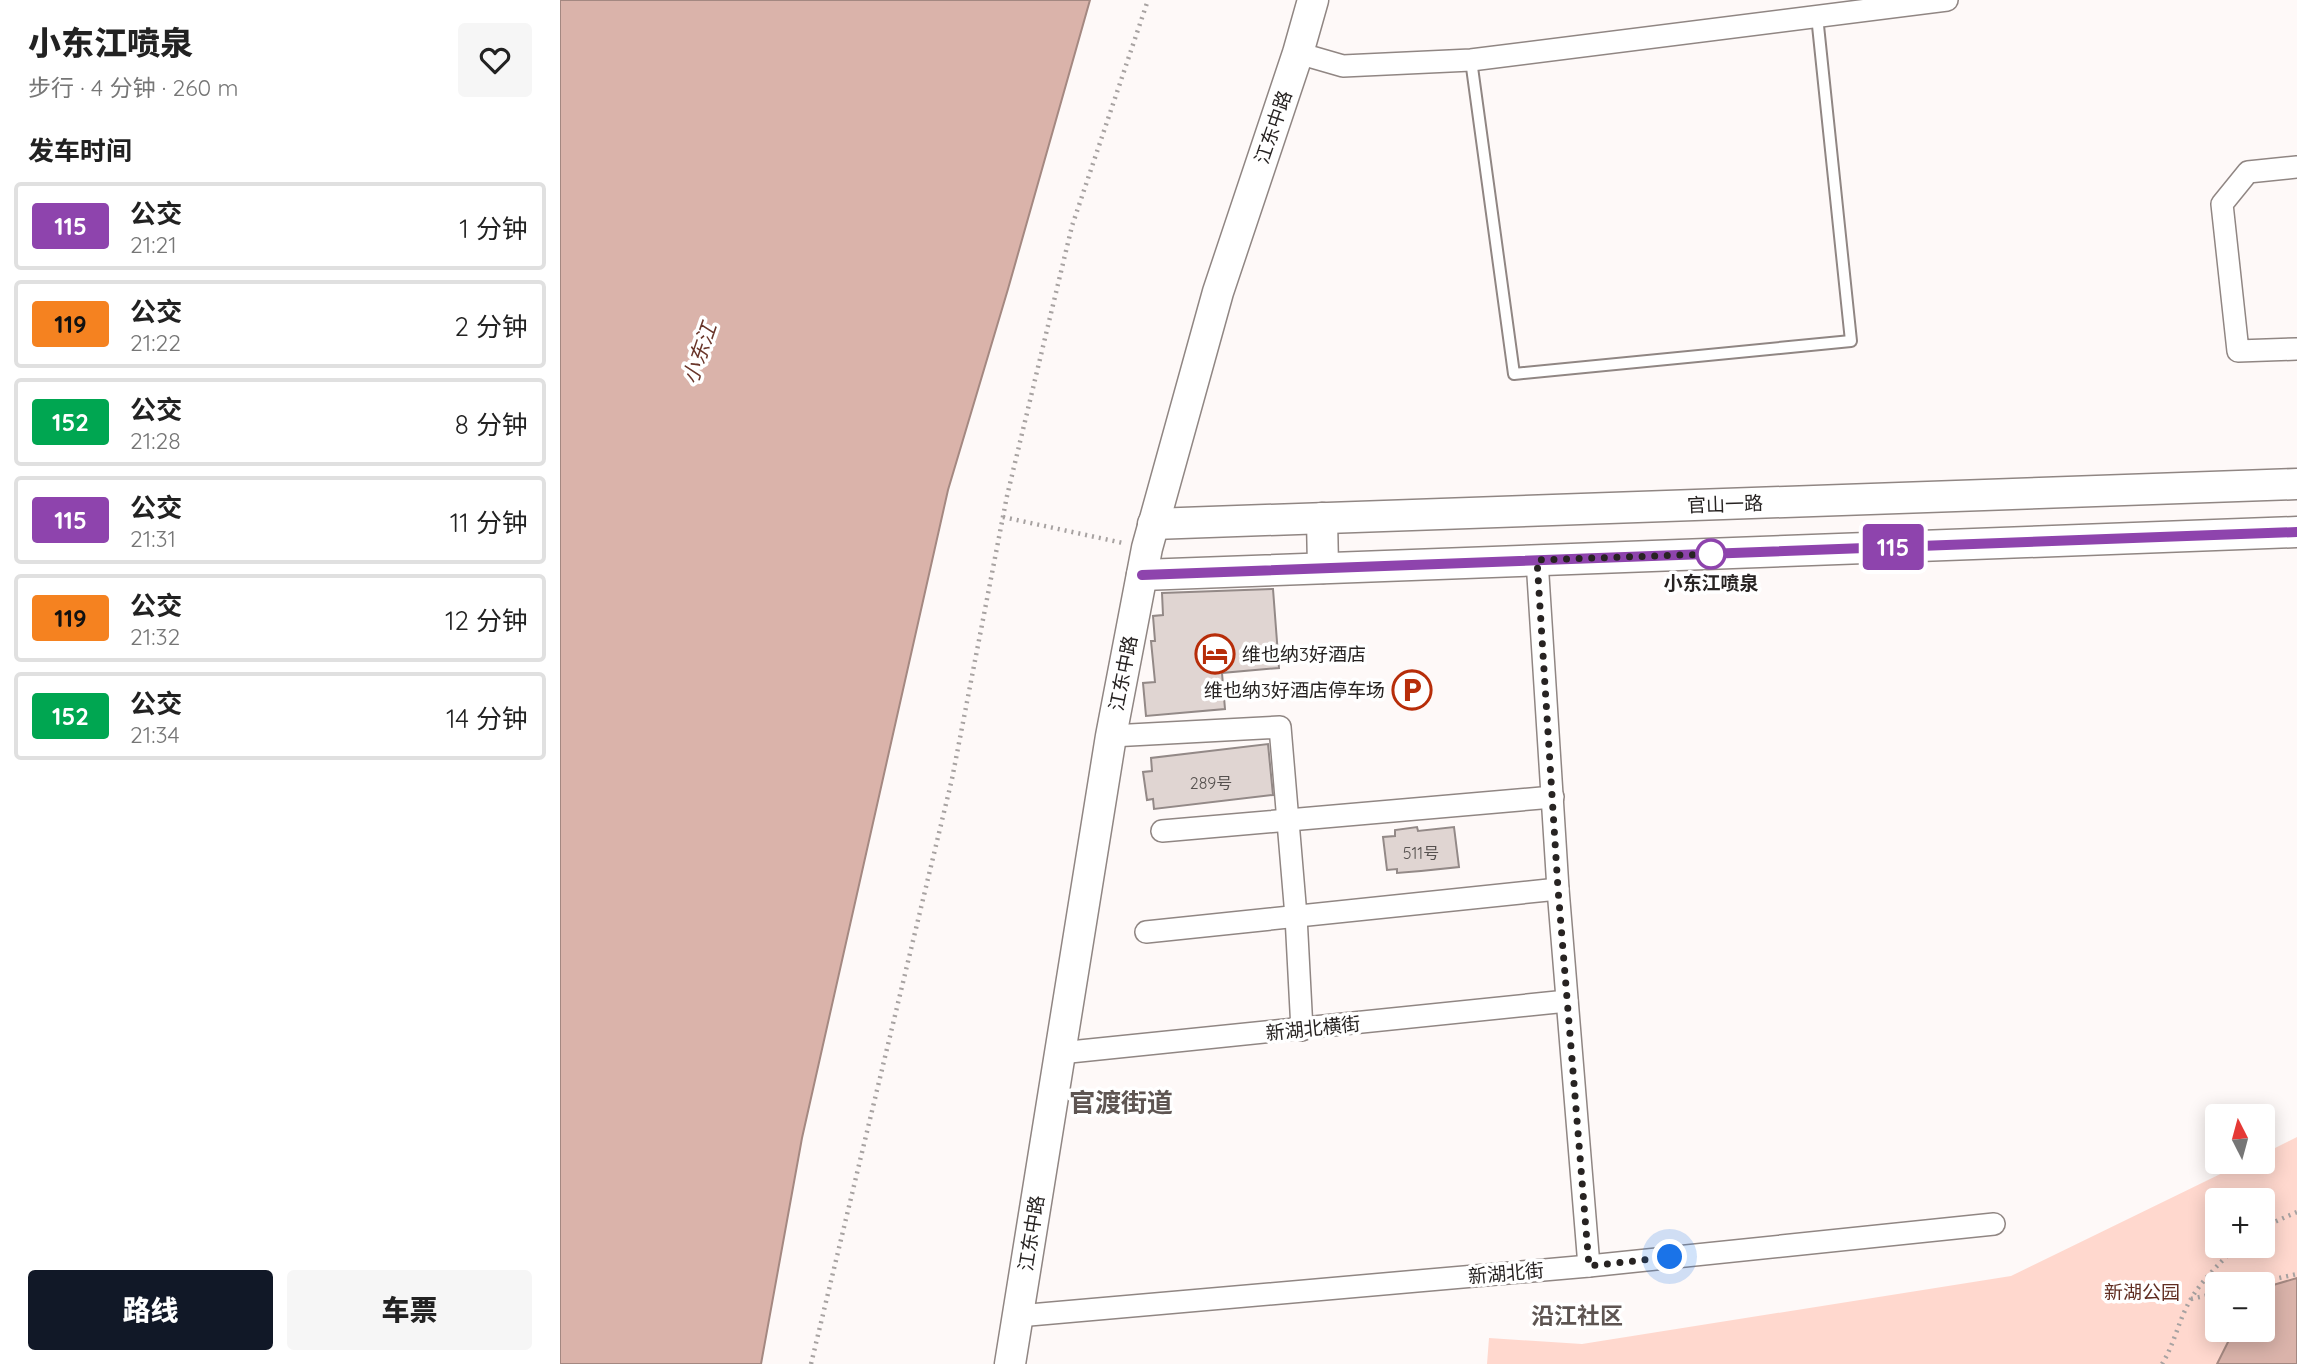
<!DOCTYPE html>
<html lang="zh">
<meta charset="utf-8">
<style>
:root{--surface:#fff;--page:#f6f6f6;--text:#222;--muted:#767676;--line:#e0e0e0;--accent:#111827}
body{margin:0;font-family:Quicksand,"Noto Sans SC",sans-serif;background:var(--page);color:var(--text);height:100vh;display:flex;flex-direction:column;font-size:26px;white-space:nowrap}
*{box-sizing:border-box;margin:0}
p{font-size:23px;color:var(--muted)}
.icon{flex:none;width:38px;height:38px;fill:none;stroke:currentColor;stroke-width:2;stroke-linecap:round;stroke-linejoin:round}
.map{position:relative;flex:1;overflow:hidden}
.sheet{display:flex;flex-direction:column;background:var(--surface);width:560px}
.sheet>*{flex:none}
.badge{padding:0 14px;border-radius:5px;font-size:24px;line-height:46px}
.needle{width:46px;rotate:354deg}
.tools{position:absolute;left:1645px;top:1104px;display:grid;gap:14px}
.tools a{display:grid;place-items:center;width:70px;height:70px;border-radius:7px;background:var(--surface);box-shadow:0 4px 18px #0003;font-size:35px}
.you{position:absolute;width:35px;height:35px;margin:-18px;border:5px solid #fff;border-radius:50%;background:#1a73e8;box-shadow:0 0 0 10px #1a73e833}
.map>.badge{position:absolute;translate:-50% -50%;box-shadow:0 0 0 4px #fff}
h2{padding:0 28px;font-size:26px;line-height:63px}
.round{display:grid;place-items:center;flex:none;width:74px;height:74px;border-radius:7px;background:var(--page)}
.headline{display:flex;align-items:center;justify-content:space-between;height:119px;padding:0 28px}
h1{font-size:33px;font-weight:800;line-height:52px}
.button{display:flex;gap:14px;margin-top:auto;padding:14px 28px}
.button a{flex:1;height:80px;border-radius:7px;background:var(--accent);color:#fff;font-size:28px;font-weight:800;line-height:80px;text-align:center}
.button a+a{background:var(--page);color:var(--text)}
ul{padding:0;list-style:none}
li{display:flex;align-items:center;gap:21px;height:88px;margin:0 14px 10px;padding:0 14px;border:4px solid var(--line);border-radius:7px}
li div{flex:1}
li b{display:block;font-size:26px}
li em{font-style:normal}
li .badge{min-width:77px;font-weight:700;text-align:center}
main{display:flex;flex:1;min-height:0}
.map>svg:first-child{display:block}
</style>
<main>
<section class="sheet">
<div class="headline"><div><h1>小东江喷泉</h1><p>步行 · 4 分钟 · 260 m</p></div><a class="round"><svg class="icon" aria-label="heart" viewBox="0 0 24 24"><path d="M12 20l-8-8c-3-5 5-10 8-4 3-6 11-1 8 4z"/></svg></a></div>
<h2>发车时间</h2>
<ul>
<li><span class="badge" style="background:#8e44ad;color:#fff">115</span><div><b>公交</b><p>21:21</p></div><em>1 分钟</em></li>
<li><span class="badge" style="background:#f58220;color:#111">119</span><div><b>公交</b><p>21:22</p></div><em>2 分钟</em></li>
<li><span class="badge" style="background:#00a651;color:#fff">152</span><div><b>公交</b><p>21:28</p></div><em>8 分钟</em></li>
<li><span class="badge" style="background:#8e44ad;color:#fff">115</span><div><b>公交</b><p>21:31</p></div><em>11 分钟</em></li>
<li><span class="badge" style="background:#f58220;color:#111">119</span><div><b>公交</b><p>21:32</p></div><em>12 分钟</em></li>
<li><span class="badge" style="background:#00a651;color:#fff">152</span><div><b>公交</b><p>21:34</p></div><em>14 分钟</em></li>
</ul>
<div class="button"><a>路线</a><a>车票</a></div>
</section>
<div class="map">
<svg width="1737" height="1364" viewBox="0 0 1737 1364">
<rect width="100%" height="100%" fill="#fef9f8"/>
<!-- green -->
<path fill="#ffd8ce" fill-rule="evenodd" d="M1737 1137V1364H927L929 1338 1022 1344 1451 1276 1685 1162H1703V1154ZM1657 1200H1703V1246H1657ZM1657 1284H1703V1330H1657Z"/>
<!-- water -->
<g fill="#dab3aa" stroke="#a48881" stroke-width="2">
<polygon points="0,0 530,0 448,289 388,490 242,1138 201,1364 0,1364"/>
<polygon points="1737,1278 1737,1364 1657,1364 1674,1330 1703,1330 1703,1288"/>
</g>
<!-- building -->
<g fill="#e0d5d2" stroke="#938987" stroke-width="2">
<polygon points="713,589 719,668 662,673 665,709 586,716 583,683 595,682 591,641 595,641 593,616 603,615 602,593"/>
<polygon points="708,744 713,795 594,809 593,799 587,800 583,772 592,771 591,758"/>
<polygon points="857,827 858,831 894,827 899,867 861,871 837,873 837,869 827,870 823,837 835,836 835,830"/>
</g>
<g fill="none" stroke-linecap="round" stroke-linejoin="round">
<!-- lane casing -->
<g stroke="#908683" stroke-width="14">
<polyline id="lane" points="911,60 954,374 1291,341 1257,16"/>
</g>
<!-- street casing -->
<g stroke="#908683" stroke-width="24">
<g id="street">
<polyline points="738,53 783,66 911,60 1387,0"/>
<polyline points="1737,167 1688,172 1662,204 1678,351 1737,349"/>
<polyline points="977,560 998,889 1029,1266"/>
<polyline points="551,736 720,727 736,916 742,1030"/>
<polyline points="602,831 993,797"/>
<polyline points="586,932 998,889"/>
<polyline points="500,1053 1007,1001"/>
<polyline points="458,1316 1029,1266 1434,1224"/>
</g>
</g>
<!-- secondary casing -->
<g stroke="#908683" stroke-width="33">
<g id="secondary">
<polyline points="762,518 763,568"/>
<polyline points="593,524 1737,484"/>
<polyline points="582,575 1737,532"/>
<polyline points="450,1364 551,736 587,548 658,292 738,53 753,0"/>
</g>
</g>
<!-- path -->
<g stroke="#a7a2a1" stroke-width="4.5" stroke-dasharray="2 5" stroke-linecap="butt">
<polyline points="443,517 563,543"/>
<polyline points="1703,1227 1737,1212"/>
<polyline points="1692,1284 1737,1274"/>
<polyline points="1631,1299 1657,1293"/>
<polyline points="251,1364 392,779 447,496 512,226 588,0"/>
<path d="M1602 1364C1615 1343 1619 1318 1632 1297 1644 1278 1661 1262 1677 1246"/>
</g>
<!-- lane -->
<use href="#lane" stroke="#fff" stroke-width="10"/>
<!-- street -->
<use href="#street" stroke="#fff" stroke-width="21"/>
<!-- secondary -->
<use href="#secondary" stroke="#fff" stroke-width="30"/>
</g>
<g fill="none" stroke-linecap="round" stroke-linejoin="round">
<!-- line casing -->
<g stroke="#fff" stroke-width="16">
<polyline id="line" points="582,575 1737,532"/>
</g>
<!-- line -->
<use href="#line" stroke="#8e44ad" stroke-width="10"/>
<!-- walk -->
<polyline stroke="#272322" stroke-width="7" stroke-dasharray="0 12.6" points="1110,1257 1029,1266 998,889 977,560 1151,554"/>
</g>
<!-- icons -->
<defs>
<g id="hotel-ring" transform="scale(2.0125)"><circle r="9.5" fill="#fff" stroke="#b72d09" stroke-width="1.5"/><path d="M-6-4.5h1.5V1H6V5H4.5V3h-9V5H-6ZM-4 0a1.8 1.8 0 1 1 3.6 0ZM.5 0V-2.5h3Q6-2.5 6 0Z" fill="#b72d09"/></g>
<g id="parking-ring" transform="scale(2.0125)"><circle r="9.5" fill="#fff" stroke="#b72d09" stroke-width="1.5"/><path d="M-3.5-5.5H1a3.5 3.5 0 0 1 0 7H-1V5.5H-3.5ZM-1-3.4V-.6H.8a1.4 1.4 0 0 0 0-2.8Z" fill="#b72d09"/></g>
</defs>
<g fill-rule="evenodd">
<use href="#hotel-ring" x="655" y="654"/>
<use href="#parking-ring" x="852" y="690"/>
</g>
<!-- markers -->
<circle fill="#fff" stroke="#8e44ad" stroke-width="3.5" cx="1151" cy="554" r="14"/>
<g text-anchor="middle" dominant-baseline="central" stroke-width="7" stroke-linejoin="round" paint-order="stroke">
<!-- number labels -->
<g font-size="16" fill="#55504e">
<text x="651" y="783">289号</text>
<text x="861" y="853">511号</text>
</g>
<!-- street labels -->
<g font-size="19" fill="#272322" stroke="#fff">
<text transform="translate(713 127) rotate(-71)">江东中路</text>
<text transform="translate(1165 504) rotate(-2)">官山一路</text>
<text transform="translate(563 673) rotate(-79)">江东中路</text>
<text transform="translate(753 1028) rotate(-6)">新湖北横街</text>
<text transform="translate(471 1233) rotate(-81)">江东中路</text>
<text transform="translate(946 1273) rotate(-5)">新湖北街</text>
</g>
<!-- stop labels -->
<g font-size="19" font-weight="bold" fill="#272322" stroke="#fff">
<text x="1151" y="583">小东江喷泉</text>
</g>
<!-- poi labels -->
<g font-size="19" fill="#272322" stroke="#fff" text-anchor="start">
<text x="682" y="654">维也纳3好酒店</text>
<text x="825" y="690" text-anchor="end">维也纳3好酒店停车场</text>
</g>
<!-- park labels -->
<g font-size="19" fill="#612e22" stroke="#fff">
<text x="1582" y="1292">新湖公园</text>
</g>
<!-- water labels -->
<g font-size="21" font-style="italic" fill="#693529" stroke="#fff">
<text transform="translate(139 353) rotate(-71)">小东江</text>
</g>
<!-- quarter labels -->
<g font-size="23" font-weight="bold" fill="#5e5552" stroke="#fff">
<text x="1017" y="1315">沿江社区</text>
</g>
<!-- district labels -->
<g font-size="26" font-weight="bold" fill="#5e5552" stroke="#fff">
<text x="561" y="1102">官渡街道</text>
</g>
</g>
</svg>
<div class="tools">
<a><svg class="needle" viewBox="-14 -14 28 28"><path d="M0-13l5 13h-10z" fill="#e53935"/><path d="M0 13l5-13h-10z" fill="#767676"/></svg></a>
<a>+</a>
<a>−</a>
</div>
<div class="you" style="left:1110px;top:1257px"></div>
<b class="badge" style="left:1333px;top:547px;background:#8e44ad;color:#fff">115</b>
</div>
</main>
